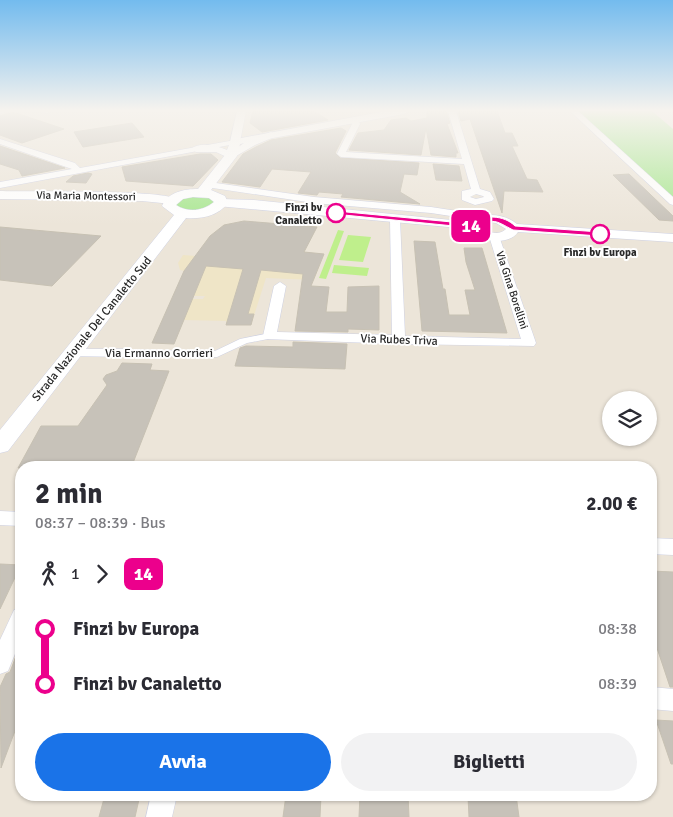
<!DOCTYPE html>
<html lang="it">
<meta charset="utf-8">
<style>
:root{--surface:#fff;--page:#f2f2f3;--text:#2b2b33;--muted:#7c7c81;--accent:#1a73e8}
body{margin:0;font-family:Signika,sans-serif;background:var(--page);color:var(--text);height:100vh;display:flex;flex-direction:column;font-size:19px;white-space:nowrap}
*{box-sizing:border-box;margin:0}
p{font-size:16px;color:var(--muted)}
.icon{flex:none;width:28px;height:28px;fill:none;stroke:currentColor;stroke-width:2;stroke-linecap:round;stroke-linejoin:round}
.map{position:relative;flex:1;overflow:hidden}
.details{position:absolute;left:15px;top:461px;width:642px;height:340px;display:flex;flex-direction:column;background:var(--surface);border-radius:20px;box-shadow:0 1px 4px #0004}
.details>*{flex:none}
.badge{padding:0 10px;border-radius:8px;font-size:18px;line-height:32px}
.tools{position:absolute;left:602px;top:391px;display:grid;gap:10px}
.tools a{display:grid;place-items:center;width:55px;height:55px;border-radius:50%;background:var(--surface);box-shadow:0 1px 4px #0004;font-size:25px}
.map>.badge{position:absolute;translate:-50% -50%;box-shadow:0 0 0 2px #fff}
.legs{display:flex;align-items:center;gap:8px;height:55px;padding:0 20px;font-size:16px}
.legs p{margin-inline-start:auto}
.summary{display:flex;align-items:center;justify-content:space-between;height:85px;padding:0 20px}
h1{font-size:28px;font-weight:700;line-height:38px}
.button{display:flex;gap:10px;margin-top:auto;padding:10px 20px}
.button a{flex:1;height:58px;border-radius:30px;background:var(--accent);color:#fff;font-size:20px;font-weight:700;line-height:58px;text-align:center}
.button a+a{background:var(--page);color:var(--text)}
ul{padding:0 20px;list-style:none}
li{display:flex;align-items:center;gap:18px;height:55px;font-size:19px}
li i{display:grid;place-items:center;width:8px;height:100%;margin:0 6px;background:currentColor}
li i::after{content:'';width:12px;height:12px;margin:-6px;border:4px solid;border-radius:50%;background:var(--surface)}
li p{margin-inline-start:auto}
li:first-child i{background:linear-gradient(#0000 50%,currentColor 0)}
li:last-child i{background:linear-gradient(currentColor 50%,#0000 0)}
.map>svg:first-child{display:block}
</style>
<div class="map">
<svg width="673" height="817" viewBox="0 0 673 817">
<rect width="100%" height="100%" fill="#ece5d9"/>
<!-- education -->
<polygon fill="#efe5c7" points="240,242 305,249 305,252 324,254 314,280 266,278 251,325 226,325 226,321 183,320 192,299 203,299 205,296 193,296 185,271 180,270 178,263 183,255 196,256"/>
<!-- green -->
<g fill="#a9e791">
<polygon points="578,111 652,111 673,129 673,198"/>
<polygon points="206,196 214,201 213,205 196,211 177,208 175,202 181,198"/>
</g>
<!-- pitch -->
<g fill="#bfef8c">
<polygon points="338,230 344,231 326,279 319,278"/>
<polygon points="348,235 371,237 363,262 339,260"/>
<polygon points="334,265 369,268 367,276 332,273"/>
</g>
<!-- building -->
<g fill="#c7c2b9" stroke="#c7c1b3">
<polygon points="253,111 314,111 328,120 262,132 250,123"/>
<polygon points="427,111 446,111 450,123 447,124 458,153 456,153 456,157 431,155 426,128 421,155 349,150 358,133 384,130 391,120 406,118 411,121 427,118"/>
<polygon points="458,111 497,111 505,133 512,133 518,146 512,146 527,179 537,180 543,192 504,191 502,213 470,119 461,121"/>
<polygon points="13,112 64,129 22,143 0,135 0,116"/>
<polygon points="132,123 144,137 83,147 74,132"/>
<polygon points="341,128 346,131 335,153 340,158 419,163 417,175 404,174 400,192 420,204 341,197 343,194 319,192 317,195 298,193 311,172 272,169 260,187 222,182 243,154 256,147 271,140"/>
<polygon points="0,146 65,168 22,176 19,170 0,164"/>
<polygon points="200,154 211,154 218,160 193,186 126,181 122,167"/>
<polygon points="433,164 459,166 462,181 436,180"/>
<polygon points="88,173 92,174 86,183 66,182 73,176"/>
<polygon points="629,174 673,216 673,221 659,220 613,175"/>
<polygon points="244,221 317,227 304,252 324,254 311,286 329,287 326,312 347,312 348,287 379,286 379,330 348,329 348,332 295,331 303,274 261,270 248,314 254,314 251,325 226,325 243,269 206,266 174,344 152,343 184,271 210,236 224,225"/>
<polygon points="0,227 101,236 52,286 0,280"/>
<polygon points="414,241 435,242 443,289 445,289 449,315 470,315 465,290 475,290 466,262 464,248 482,248 507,333 422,331"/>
<polygon points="293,342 347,344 345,369 235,366 240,348 246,346 293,347"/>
<polygon points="122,363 152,364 150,370 169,371 131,468 18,468 41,426 78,426 107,385 103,379 106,375 117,371"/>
<polygon points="0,564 21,565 0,609"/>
<polygon points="651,571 673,572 673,687 670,687 651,630"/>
<polygon points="21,643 21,715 1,768 0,687 6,674 10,672"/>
<polygon points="656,720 673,721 673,764 671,764"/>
<polygon points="105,795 140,795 135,817 99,817"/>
<polygon points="286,795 321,795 320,817 283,817"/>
<polygon points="360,795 408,795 409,817 359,817"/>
<polygon points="471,795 516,795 519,817 469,817 468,796"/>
</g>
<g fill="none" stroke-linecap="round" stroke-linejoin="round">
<!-- pedestrian casing -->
<g stroke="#ced1e3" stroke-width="1">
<polygon id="pedestrian" points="270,333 275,336 273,338 247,343 217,357 127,356 122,353 127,350 215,351 240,339"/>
</g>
<!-- minor casing -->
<g stroke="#ced1e3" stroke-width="1">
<g id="minor">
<polygon points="0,111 7,111 0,114"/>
<polygon points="35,111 51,111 47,113"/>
<path d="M448 111H456L480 189 490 192 494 199 492 201 475 205 462 200V191L471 189 464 164 341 157 337 154 352 124 351 120 355 118H358L360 124 346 152 462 159ZM476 194 483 196 484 197 476 199 470 197Z"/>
<polygon points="570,111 578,111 673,197 673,205 670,204"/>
<polygon points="0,139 75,163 80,168 235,140 239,142 235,144 0,188 0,182 72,169 0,144"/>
<polygon points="209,182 314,197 431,207 490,216 495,219 490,222 431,213 314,203 206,187 206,183"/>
<polygon points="395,216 400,219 405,336 521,339 489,236 494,233 499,236 536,343 534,346 399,344 265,339 263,336 274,286 280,282 286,286 277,332 392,335 390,219"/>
<polygon points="74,349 127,349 134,353 127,357 69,356 67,353"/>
<polygon points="0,511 21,512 21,526 0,525"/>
<polygon points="651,538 673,539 673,555 651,554"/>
<polygon points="21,607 21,639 8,671 0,674 0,640 14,610"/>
<polygon points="651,687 673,689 673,711 651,709"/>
<polygon points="151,795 177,795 172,817 146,817"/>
</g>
</g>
<!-- tertiary casing -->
<g stroke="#ced1e3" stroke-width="1">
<g id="tertiary">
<polygon points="237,111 246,111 240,142 235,145 230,142"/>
<path d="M271 132 276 135 274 137 255 145 231 159 216 152H196L191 149C200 141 220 146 231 152L247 141Z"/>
<path d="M0 191C24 192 168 189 178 200L172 204 142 201 0 199Z"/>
<path d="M221 199 254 200 471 222C483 211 505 214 517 224L673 234V242L518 232C509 246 479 242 470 229L217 206 215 203ZM488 222 496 223 506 229C499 236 488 233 481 226Z"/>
</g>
</g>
<!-- secondary casing -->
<g stroke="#ced1e3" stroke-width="1">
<path id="secondary" d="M386 111H409L404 114 240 144 237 156 211 190 225 196 228 203C218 216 202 219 186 218L8 451 0 453V430L174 215 162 206C168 192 184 189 198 189L225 155 231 140ZM193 197 209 198 214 202C203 211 188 213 176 205L183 199Z"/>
</g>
<!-- pedestrian -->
<use href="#pedestrian" fill="#fff" fill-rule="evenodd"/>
<!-- minor -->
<use href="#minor" fill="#fff" fill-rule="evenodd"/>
<!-- tertiary -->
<use href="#tertiary" fill="#fff" fill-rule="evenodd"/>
<!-- secondary -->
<use href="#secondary" fill="#fff" fill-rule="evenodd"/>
</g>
<!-- sky -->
<linearGradient id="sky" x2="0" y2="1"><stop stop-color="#73bbee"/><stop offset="0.49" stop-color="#f6f3ee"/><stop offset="1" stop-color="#f6f3ee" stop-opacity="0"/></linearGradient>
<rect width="673" height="225" fill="url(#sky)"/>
<!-- line-1 -->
<path fill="#ec008c" stroke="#fff" d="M336 211 473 224C484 214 504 215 515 226L600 232 603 234 600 236 513 230C494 220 495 218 474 228L334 214V212Z"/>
<!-- markers -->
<g fill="#fff" stroke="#ec008c" stroke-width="2.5">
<circle cx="336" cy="213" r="9"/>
<circle cx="600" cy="234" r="9"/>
</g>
<g text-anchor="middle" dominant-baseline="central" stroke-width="4" stroke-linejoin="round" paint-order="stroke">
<!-- far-street labels -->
<g font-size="11" fill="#292929" stroke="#fff">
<text transform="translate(86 196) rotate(1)">Via Maria Montessori</text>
<text transform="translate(512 290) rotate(72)">Via Gina Borellini</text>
</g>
<!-- far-stop labels -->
<g font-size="11" font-weight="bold" fill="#292929" stroke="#fff" text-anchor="end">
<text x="322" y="207">Finzi bv<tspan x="322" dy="13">Canaletto</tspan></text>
<text x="600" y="252" text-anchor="middle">Finzi bv Europa</text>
</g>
<!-- street labels -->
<g font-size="12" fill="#292929" stroke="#fff">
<text transform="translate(92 329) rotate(-51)">Strada Nazionale Del Canaletto Sud</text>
<text transform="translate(399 340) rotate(2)">Via Rubes Triva</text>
<text x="159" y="353">Via Ermanno Gorrieri</text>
</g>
</g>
</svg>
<div class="tools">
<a><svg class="icon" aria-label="layers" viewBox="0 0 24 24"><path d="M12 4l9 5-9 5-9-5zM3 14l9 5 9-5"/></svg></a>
</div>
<b class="badge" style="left:471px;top:226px;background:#ec008c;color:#fff">14</b>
<section class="details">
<div class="summary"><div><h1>2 min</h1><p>08:37 – 08:39 · Bus</p></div><b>2.00 €</b></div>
<div class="legs"><svg class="icon" aria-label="walk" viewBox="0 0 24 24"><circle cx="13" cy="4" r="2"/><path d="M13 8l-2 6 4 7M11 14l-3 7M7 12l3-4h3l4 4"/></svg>1<svg class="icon" aria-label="forward" viewBox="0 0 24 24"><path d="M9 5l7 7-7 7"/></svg><b class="badge" style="background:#ec008c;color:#fff">14</b></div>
<ul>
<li><i style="color:#ec008c"></i><b>Finzi bv Europa</b><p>08:38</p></li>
<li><i style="color:#ec008c"></i><b>Finzi bv Canaletto</b><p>08:39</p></li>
</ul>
<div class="button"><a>Avvia</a><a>Biglietti</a></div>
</section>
</div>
